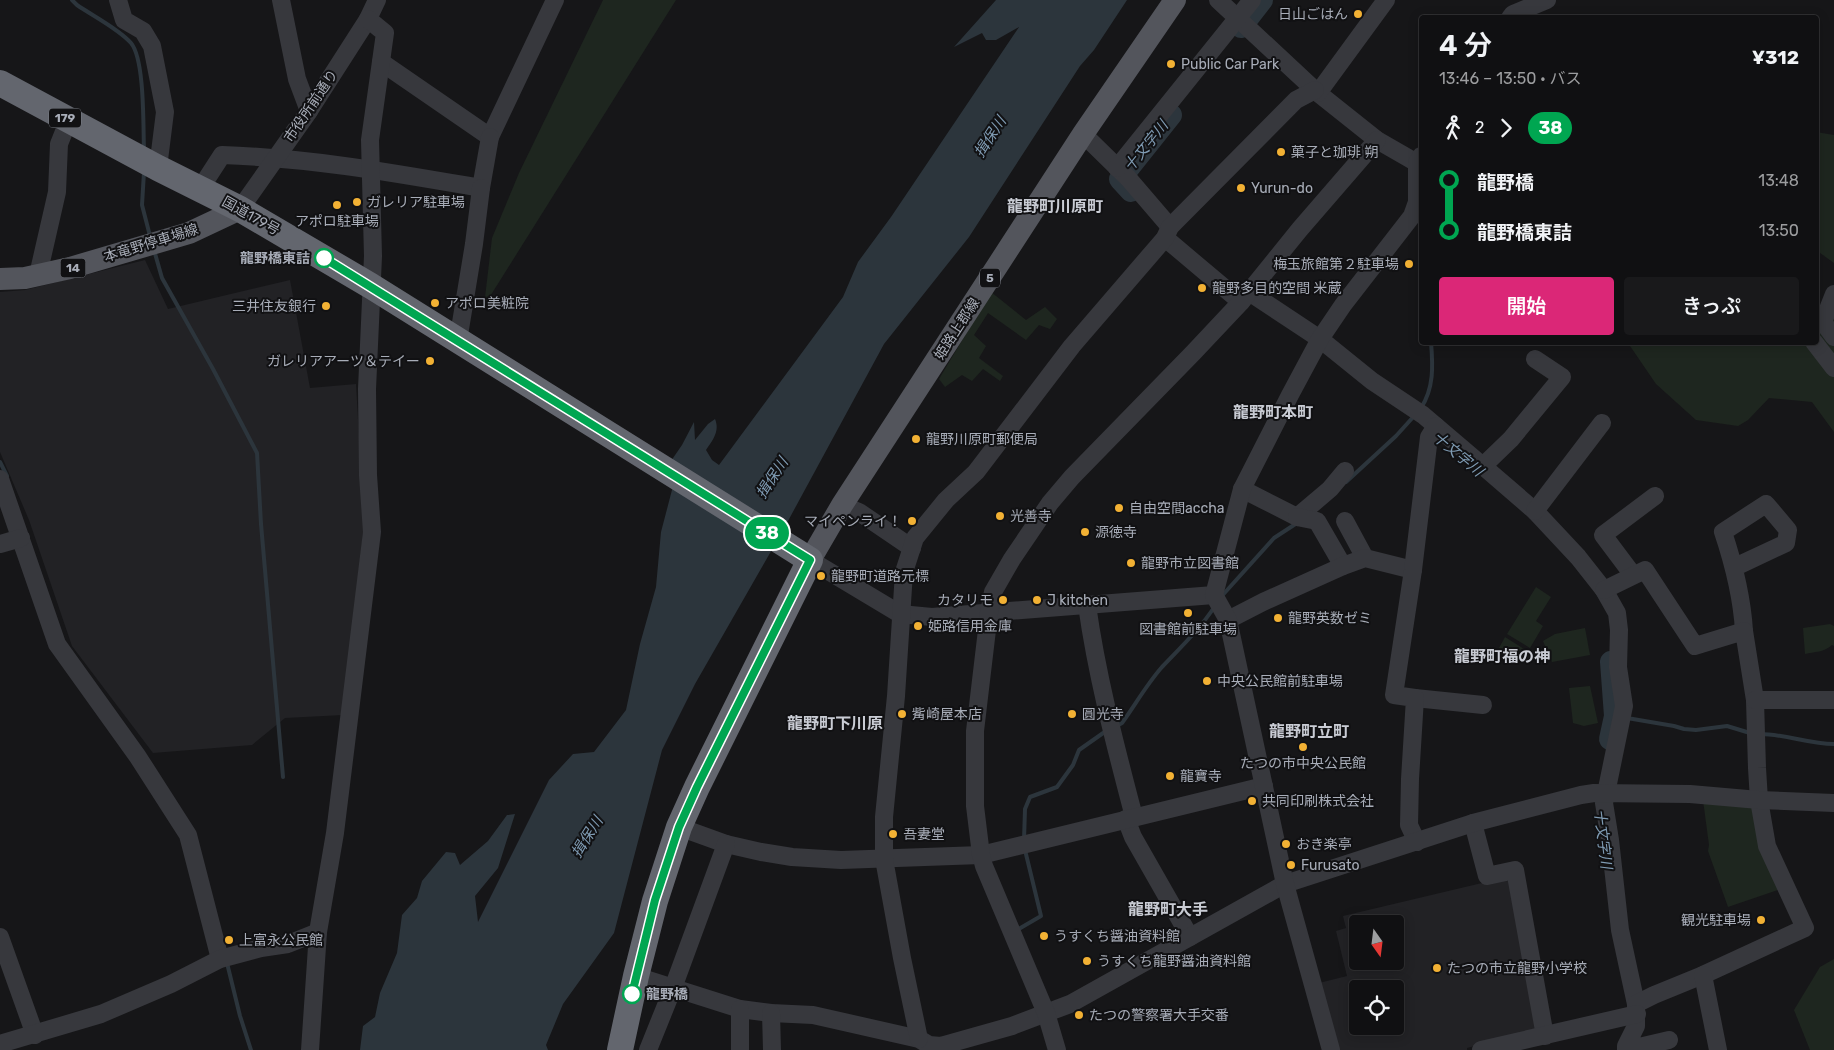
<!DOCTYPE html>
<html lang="ja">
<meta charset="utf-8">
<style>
:root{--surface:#101012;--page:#19191b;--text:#f1f3f6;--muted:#9c9d9f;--line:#303032;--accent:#db2777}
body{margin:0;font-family:Rubik,"Noto Sans JP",sans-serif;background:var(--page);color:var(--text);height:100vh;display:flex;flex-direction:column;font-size:19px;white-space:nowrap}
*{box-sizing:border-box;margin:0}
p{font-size:16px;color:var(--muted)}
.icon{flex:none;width:28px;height:28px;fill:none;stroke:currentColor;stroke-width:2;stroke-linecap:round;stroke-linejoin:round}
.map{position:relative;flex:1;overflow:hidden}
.details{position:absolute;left:1419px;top:15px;width:400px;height:330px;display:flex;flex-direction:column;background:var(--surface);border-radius:5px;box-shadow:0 2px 12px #0003,0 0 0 1px var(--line)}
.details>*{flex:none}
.badge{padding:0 10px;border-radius:16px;font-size:18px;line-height:32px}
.needle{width:32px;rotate:166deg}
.buttons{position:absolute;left:1349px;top:915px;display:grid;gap:10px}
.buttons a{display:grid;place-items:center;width:55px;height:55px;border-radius:5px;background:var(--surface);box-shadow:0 2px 12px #0003,0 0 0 1px var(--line);font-size:25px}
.map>.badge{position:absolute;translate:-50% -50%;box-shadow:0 0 0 2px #fff}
.legs{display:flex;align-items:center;gap:8px;height:55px;padding:0 20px;font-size:16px}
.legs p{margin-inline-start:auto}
.summary{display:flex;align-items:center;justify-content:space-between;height:85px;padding:0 20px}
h1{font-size:28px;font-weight:600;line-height:38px}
.cta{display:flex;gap:10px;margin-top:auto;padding:10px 20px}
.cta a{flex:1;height:58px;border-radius:5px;background:var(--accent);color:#fff;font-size:20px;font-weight:600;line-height:58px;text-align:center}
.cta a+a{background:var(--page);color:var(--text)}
ul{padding:0 20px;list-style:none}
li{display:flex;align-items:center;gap:18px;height:50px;font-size:19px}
li i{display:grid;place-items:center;width:8px;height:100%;margin:0 6px;background:currentColor}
li i::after{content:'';width:12px;height:12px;margin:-6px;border:4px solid;border-radius:50%;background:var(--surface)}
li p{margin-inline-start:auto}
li:first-child i{background:linear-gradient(#0000 50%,currentColor 0)}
li:last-child i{background:linear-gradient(currentColor 50%,#0000 0)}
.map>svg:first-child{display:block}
</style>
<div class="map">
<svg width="1834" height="1050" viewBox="0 0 1834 1050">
<rect width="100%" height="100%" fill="#161618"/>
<!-- built -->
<g fill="#222225" fill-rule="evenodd">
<polygon points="145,260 168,309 290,280 310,388 356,384 364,524 343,715 285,718 252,745 153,753 72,646 29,520 0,452 0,292 25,290"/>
<path d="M1503 878 1515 885 1536 1030 1467 1048V1050H1337L1319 983 1347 976 1336 931 1346 928 1343 916ZM1358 924H1395V961H1358ZM1358 989H1395V1026H1358Z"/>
</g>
<!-- green -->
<g fill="#1e261f">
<polygon points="603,0 676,0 484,306 492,238 519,173"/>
<polygon points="1816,132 1834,135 1834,263 1816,250"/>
<polygon points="991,292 1026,320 1045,307 1057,319 1050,329 1039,325 1026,340 988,313 974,335 986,346 979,358 1003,376 1000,381 983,369 972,381 962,375 945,387 939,379"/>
<polygon points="1834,311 1834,432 1812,402 1769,398 1748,420 1738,426 1696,420 1656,384 1628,343 1816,342 1816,333 1820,333"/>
<polygon points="1536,587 1551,597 1536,621 1543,626 1530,648 1507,634"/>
<path d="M1830 624 1834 626V646L1832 645C1825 652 1814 652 1805 654L1803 628Z"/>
<polygon points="1585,628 1590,655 1552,662 1543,641 1555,634"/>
<polygon points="1505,637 1532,654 1526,664 1499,648"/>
<polygon points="1590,686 1598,723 1584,726 1573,723 1569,688"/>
<polygon points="1703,800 1753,808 1781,889 1728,907 1708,851 1709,845"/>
<polygon points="1834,959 1834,1050 1810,1050 1794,1010 1820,967"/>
</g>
<!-- water -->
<path fill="#2c353c" d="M996 0H1127L1094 50 1080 66 969 237 884 344 782 532 695 684 662 750 614 933 563 1004 546 1045 548 1050H360L363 1026 375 1017 380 993 397 953 402 915 417 898 422 881 446 852 455 853 460 865 488 841 507 815 515 814 498 868 475 896 478 922 549 780 573 754 594 752 626 710 640 644 656 587 661 532 678 467 671 461 682 445 694 422 695 440 708 424 715 419C720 431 713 440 706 450L712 460 719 465 843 297 858 262 891 217 1019 27 996 40H986L982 33 954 47Z"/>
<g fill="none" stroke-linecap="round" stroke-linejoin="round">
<!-- stream -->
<g stroke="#2c353c" stroke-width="4">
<path d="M72 0 77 5C93 16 119 29 131 43 145 60 143 127 144 150"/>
<polyline points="144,172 142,205 150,236"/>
<polyline points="154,250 162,278 213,369 257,453 261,524 283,777"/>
<path d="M1421 408C1434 388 1433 366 1431 342"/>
<polyline points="0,462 7,476"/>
<polyline points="1346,482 1396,436 1415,415"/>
<polyline points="1220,598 1274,538 1297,523"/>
<polyline points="1627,718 1674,726 1684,729 1696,730 1727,726 1750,733"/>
<path d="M1115 727 1122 723C1135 705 1147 684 1162 667 1181 647 1200 629 1215 606"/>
<path d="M1760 734C1785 734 1809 744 1834 744"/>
<polyline points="1024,840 1025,809 1030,797 1057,787 1073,765 1079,750 1106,731"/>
<polyline points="1017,930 1041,916 1025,850"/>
<polyline points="227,963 240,1016 251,1050"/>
</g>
<!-- river -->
<g stroke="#2c353c" stroke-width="22">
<polyline points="1241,27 1262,0"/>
<polyline points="1131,191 1120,179 1171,115"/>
<polyline points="1610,739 1615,716 1611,662"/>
</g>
<!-- minor -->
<g stroke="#37383d" stroke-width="18">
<polyline points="118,0 124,20 143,31 152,46 165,112 158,168"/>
<polyline points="281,0 297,79 309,111"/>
<polyline points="1218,0 1318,93 1377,140 1417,163"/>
<polyline points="1510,18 1513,14 1547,0"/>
<polyline points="381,62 490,137 555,0"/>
<polyline points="1318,93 1386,0"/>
<polyline points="1083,134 1128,178 1170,227"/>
<polyline points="1117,168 1252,0"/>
<path d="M200 189 222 155C311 158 394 173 481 188L490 137"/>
<polyline points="240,209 309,111 368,19 377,0"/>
<polyline points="1165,238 1241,302"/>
<polyline points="38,275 57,192 59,144 69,119"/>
<polyline points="1249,292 1320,339 1372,381 1423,415 1470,455 1535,511 1578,557 1604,590 1617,613 1619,630 1618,667 1624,706 1604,803 1610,840 1620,930 1636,1004 1636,1026 1626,1046 1626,1050 1669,1040"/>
<polyline points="1834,294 1823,322 1834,337"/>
<polyline points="458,341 474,244 481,188"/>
<polyline points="1814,342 1834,368"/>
<polyline points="1483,466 1511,439 1562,377 1535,359"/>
<polyline points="0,479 57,644 138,757 188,835 220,959"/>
<polyline points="1242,489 1297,517 1330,489 1345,471"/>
<polyline points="842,505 859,512 912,548"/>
<polyline points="1535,511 1602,423"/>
<polyline points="1297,517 1317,521 1343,566"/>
<polyline points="1345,521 1365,558"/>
<polyline points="0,544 21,538"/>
<polyline points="810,560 900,614 932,617 1214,595"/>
<path d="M1735 567 1786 543 1788 530 1766 504 1723 532C1734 565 1742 597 1744 631"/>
<polyline points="1633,575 1603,535 1655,496"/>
<polyline points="1604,590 1645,570 1695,646 1744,631 1755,700 1757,768 1759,800 1767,846 1805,928 1703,975 1654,995 1636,1004"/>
<path d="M1087 605C1097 677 1116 748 1134 817"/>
<polyline points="1228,620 1263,602 1343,566 1365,558 1413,570"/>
<polyline points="1415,698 1483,705"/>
<polyline points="1755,700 1834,700"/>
<polyline points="1126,819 1133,837 1190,937"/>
<polyline points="1473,823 1487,876 1515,870 1545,1036"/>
<polyline points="679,827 726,844 761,852 792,857 841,860 981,855 1264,786"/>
<polyline points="1417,842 1409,825 1410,779 1415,698 1394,695 1413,570 1429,437 1436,426"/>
<polyline points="0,937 35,1035"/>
<polyline points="1703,975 1718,1050"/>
<polyline points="636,976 740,1009 771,1013 813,1015 919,1039 929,1045 941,1046 1012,1026 1070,1004 1285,884 1473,823 1581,795 1594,793 1690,794 1759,800 1834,803"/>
<polyline points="740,1009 740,1050"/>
<polyline points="771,1013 772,1050"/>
<polyline points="919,1039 902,958 884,859 884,817 896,696 904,572 915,538 946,500 976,472 1072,346 1165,238 1170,227 1296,100 1315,90"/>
<polyline points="0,1044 101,1014 171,984 220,959 261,948 288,944 318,932"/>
<polyline points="310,1050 318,932 335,833 372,532 368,475 367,389 373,256 370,140 385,33 368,19"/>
<polyline points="648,1050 673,988 726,844"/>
<polyline points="1057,1050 1046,1013 984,866 981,855 975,806 975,731 989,613 993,592 1012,559 1050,503 1072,477 1193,353 1241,302 1300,229 1377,140"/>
<polyline points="1331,1050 1285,884 1228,620 1214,595 1242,489 1290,395 1320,339 1343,305 1412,216 1417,202 1417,163 1421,156"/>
<polyline points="1481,1050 1637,1014"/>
</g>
<!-- major -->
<g stroke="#53555c" stroke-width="22">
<polyline points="0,279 25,278 70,268 189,233 240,209"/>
<polyline points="810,560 842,505 1083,134 1175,0"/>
</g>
<!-- highway -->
<polyline stroke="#63666e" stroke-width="26" points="0,83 158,168 240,209 371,286 810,560 697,787 679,827 655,901 636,976 620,1050"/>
</g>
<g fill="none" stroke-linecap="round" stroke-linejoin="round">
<!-- line-1 casing -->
<g stroke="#fff" stroke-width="11">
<polyline id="line-1" points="324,258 810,560 697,787 679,827 655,900 632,994"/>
</g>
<!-- line-1 -->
<use href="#line-1" stroke="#00a651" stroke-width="8"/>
</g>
<!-- markers -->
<g fill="#f2b134" stroke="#111113" stroke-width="2">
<circle cx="1358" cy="14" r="5"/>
<circle cx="1171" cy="64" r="5"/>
<circle cx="1281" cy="152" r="5"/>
<circle cx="1241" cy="188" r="5"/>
<circle cx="357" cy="202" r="5"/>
<circle cx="337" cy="205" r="5"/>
<circle cx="1409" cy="264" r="5"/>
<circle cx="1202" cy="288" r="5"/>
<circle cx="435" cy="303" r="5"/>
<circle cx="326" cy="306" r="5"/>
<circle cx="430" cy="361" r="5"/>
<circle cx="916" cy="439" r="5"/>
<circle cx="1119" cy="508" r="5"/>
<circle cx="1000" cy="516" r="5"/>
<circle cx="912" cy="521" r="5"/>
<circle cx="1085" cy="532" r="5"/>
<circle cx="1131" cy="563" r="5"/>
<circle cx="821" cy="576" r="5"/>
<circle cx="1003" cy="600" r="5"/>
<circle cx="1037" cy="600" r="5"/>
<circle cx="1188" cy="613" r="5"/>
<circle cx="1278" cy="618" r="5"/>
<circle cx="918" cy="626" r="5"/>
<circle cx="1207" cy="681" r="5"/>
<circle cx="902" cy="714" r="5"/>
<circle cx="1072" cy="714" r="5"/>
<circle cx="1303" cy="747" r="5"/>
<circle cx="1170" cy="776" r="5"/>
<circle cx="1252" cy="801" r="5"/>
<circle cx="893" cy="834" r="5"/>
<circle cx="1286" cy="844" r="5"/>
<circle cx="1291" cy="865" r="5"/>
<circle cx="1761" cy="920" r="5"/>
<circle cx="1044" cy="936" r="5"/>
<circle cx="229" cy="940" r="5"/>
<circle cx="1087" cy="961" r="5"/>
<circle cx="1437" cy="968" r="5"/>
<circle cx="1079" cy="1015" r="5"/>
</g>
<g fill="#fff" stroke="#00a651" stroke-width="2.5">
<circle cx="324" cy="258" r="9"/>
<circle cx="632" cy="994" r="9"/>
</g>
<g text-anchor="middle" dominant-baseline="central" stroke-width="4" stroke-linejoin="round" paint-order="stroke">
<!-- shield labels -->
<g fill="#111113" stroke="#7b7e86" stroke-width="1">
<rect x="49" y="108.5" width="32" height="19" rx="4"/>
<rect x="60.5" y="258.5" width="25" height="19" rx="4"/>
<rect x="980" y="268.5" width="20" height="19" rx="4"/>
</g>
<g font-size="12" font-weight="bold" fill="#a8adb8">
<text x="65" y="118">179</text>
<text x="73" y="268">14</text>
<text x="990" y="278">5</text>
</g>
<!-- poi labels -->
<g font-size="14" fill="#a8adb8" stroke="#111113" text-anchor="start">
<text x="1348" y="14" text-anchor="end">日山ごはん</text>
<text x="1181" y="64">Public Car Park</text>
<text x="1291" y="152">菓子と珈琲 朔</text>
<text x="1251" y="188">Yurun-do</text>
<text x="367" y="202">ガレリア駐車場</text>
<text x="337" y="221" text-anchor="middle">アポロ駐車場</text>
<text x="1399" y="264" text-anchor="end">梅玉旅館第２駐車場</text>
<text x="1212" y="288">龍野多目的空間 米蔵</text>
<text x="445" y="303">アポロ美粧院</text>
<text x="316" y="306" text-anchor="end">三井住友銀行</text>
<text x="420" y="361" text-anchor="end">ガレリアアーツ＆テイー</text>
<text x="926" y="439">龍野川原町郵便局</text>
<text x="1129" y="508">自由空間accha</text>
<text x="1010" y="516">光善寺</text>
<text x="902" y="521" text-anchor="end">マイペンライ！</text>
<text x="1095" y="532">源徳寺</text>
<text x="1141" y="563">龍野市立図書館</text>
<text x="831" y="576">龍野町道路元標</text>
<text x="993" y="600" text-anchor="end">カタリモ</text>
<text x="1047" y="600">J kitchen</text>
<text x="1288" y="618">龍野英数ゼミ</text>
<text x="928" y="626">姫路信用金庫</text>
<text x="1188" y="629" text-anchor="middle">図書館前駐車場</text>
<text x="1217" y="681">中央公民館前駐車場</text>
<text x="912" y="714">觜崎屋本店</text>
<text x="1082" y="714">圓光寺</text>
<text x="1303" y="763" text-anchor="middle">たつの市中央公民館</text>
<text x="1180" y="776">龍寶寺</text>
<text x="1262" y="801">共同印刷株式会社</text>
<text x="903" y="834">吾妻堂</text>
<text x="1296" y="844">おき楽亭</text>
<text x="1301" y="865">Furusato</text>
<text x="1751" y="920" text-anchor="end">観光駐車場</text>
<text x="1054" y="936">うすくち醤油資料館</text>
<text x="239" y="940">上富永公民館</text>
<text x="1097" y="961">うすくち龍野醤油資料館</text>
<text x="1447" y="968">たつの市立龍野小学校</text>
<text x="1089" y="1015">たつの警察署大手交番</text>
</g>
<!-- street labels -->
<g font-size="14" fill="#a8adb8" stroke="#111113">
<text transform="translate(311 106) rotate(-56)">市役所前通り</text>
<text transform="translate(251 216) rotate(29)">国道179号</text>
<text transform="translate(151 243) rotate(-17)">本竜野停車場線</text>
<text transform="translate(957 329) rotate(-57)">姫路上郡線</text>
</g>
<!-- stop labels -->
<g font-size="14" font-weight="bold" fill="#a8adb8" stroke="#111113" text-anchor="end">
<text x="310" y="258">龍野橋東詰</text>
<text x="646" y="994" text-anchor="start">龍野橋</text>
</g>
<!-- water labels -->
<g font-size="15" font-style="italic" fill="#7f9bb3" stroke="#111113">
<text transform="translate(990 137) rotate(-57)">揖保川</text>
<text transform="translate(1146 146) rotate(-51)">十文字川</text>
<text transform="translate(1458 454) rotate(40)">十文字川</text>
<text transform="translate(772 478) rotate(-57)">揖保川</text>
<text transform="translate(587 837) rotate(-58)">揖保川</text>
<text transform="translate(1603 839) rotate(83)">十文字川</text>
</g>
<!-- quarter labels -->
<g font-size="16" font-weight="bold" fill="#c9ccd4" stroke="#111113">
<text x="1055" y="206">龍野町川原町</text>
<text x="1273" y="412">龍野町本町</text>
<text x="1502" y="656">龍野町福の神</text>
<text x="835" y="723">龍野町下川原</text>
<text x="1309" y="731">龍野町立町</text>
<text x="1168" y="909">龍野町大手</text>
</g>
</g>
</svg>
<div class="buttons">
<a><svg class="needle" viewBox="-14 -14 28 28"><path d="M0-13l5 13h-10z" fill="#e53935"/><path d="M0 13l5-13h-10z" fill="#9c9d9f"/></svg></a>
<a><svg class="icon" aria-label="locate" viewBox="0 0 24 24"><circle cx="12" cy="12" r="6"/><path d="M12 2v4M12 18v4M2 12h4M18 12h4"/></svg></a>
</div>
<b class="badge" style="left:767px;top:533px;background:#00a651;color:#fff">38</b>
<section class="details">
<div class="summary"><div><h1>4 分</h1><p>13:46 – 13:50 · バス</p></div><b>¥312</b></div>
<div class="legs"><svg class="icon" aria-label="walk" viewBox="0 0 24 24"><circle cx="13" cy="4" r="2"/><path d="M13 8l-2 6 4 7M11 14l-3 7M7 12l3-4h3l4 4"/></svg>2<svg class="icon" aria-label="forward" viewBox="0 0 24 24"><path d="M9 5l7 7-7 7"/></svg><b class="badge" style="background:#00a651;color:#fff">38</b></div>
<ul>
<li><i style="color:#00a651"></i><b>龍野橋</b><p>13:48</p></li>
<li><i style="color:#00a651"></i><b>龍野橋東詰</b><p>13:50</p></li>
</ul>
<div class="cta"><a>開始</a><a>きっぷ</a></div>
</section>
</div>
